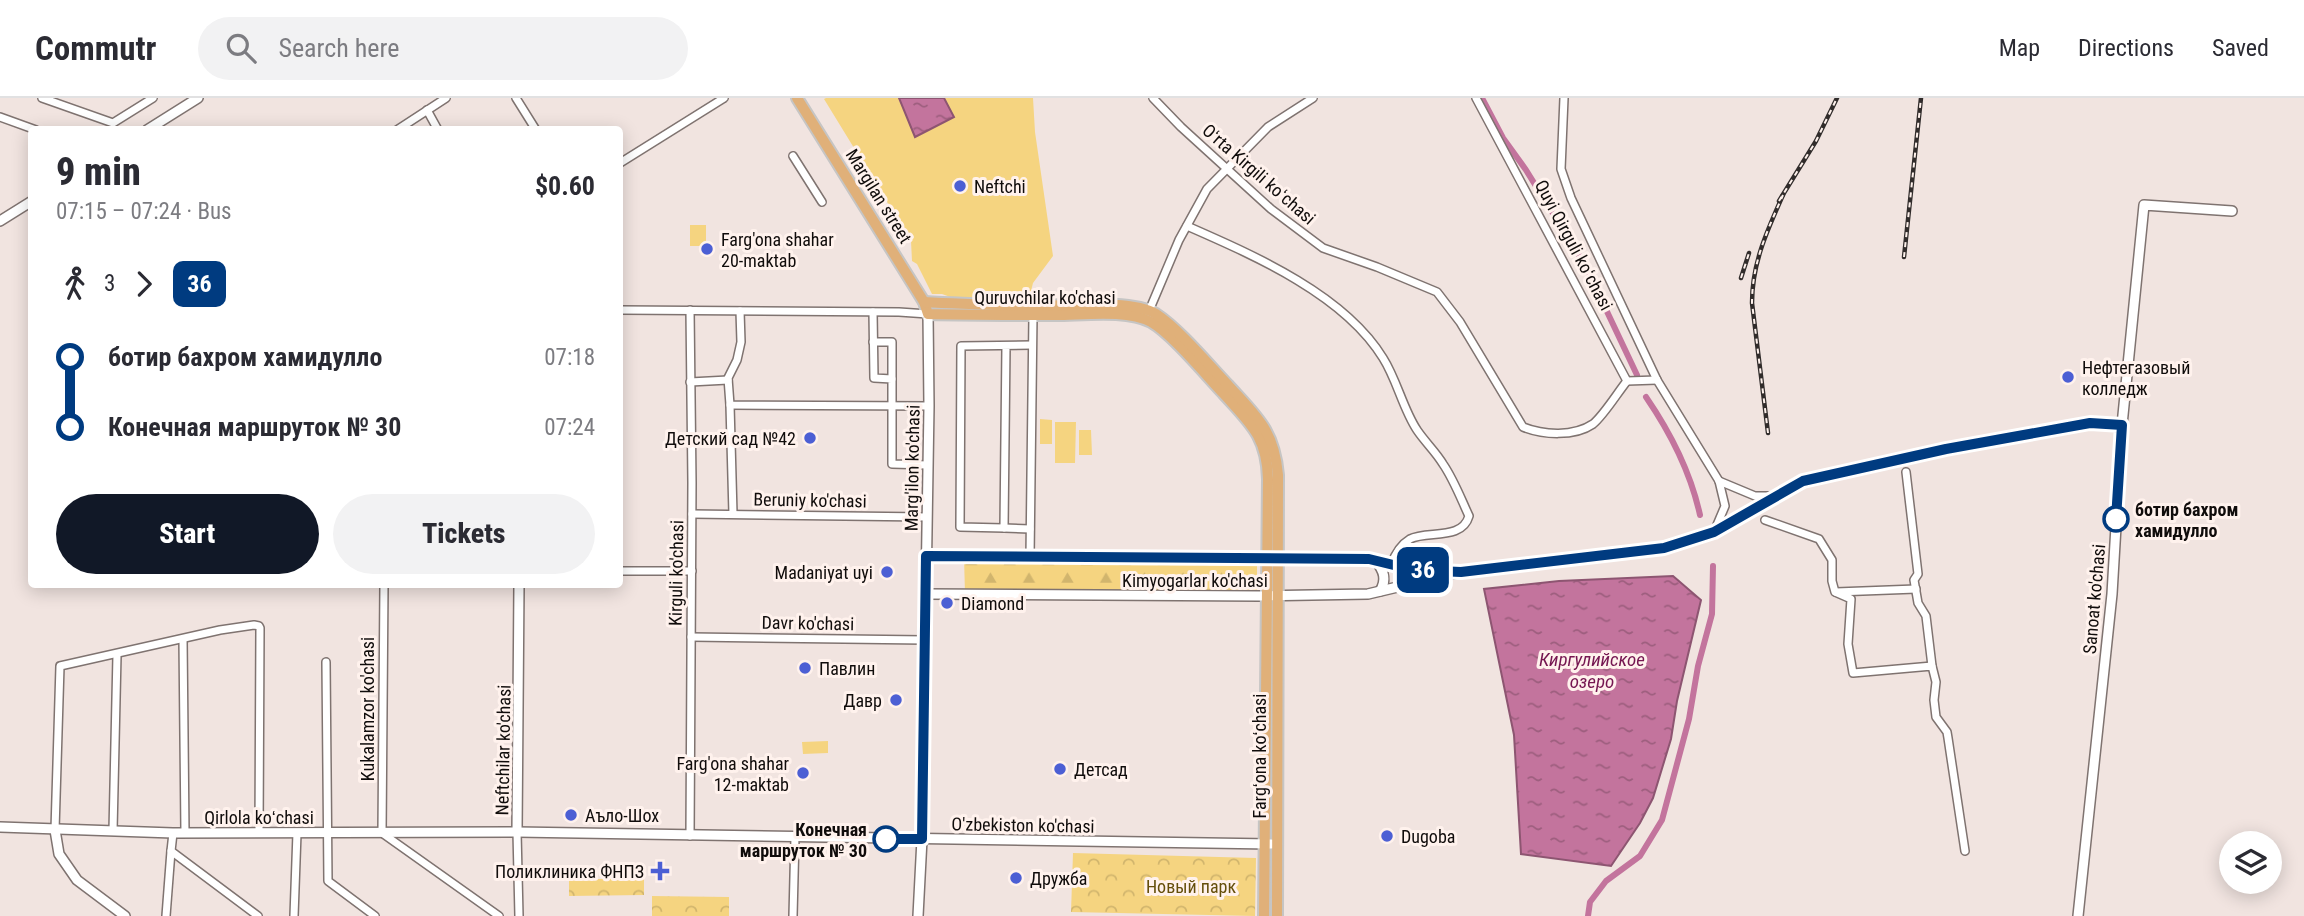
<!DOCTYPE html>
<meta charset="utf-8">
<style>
:root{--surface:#fff;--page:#f2f2f3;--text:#2b2b33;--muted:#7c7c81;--line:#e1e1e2;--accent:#111827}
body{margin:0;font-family:"Roboto Condensed",sans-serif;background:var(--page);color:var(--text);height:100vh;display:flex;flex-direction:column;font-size:26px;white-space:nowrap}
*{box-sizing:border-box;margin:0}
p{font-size:23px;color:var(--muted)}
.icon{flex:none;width:38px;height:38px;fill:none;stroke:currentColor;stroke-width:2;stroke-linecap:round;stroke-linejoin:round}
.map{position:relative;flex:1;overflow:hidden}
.side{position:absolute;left:28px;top:28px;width:595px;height:462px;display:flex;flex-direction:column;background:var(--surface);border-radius:7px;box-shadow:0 4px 18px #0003}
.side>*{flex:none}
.badge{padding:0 14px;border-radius:10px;font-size:24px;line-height:46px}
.buttons{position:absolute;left:2219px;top:733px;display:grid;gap:14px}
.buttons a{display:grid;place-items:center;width:63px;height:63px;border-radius:50%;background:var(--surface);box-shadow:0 4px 18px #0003;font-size:35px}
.map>.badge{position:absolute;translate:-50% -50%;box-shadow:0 0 0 4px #fff}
.legs{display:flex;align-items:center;gap:10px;height:77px;padding:0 28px;font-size:23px}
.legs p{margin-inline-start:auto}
.head{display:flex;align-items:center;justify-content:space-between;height:119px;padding:0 28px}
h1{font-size:38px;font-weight:800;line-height:52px}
.action{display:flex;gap:14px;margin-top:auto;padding:14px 28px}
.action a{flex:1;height:80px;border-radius:42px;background:var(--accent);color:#fff;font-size:28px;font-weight:800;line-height:80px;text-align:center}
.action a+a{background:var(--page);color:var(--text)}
ul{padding:0 28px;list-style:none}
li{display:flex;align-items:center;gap:24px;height:70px;font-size:26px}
li i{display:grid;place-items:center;width:10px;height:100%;margin:0 9px;background:currentColor}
li i::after{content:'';width:18px;height:18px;margin:-9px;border:5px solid;border-radius:50%;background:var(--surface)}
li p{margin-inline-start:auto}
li:first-child i{background:linear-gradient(#0000 50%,currentColor 0)}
li:last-child i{background:linear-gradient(currentColor 50%,#0000 0)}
header{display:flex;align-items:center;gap:42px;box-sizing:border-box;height:98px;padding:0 35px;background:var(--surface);border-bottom:2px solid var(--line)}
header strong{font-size:33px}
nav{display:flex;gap:38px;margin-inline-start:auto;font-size:24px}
.search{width:490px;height:63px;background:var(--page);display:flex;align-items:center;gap:18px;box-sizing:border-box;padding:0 24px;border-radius:38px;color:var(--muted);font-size:26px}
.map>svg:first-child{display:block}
</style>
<header>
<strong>Commutr</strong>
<div class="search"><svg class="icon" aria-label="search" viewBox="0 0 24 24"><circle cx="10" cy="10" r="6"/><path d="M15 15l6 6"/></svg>Search here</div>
<nav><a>Map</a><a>Directions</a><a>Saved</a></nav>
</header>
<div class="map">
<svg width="2304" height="818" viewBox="0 0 2304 818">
<defs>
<pattern id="forest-firs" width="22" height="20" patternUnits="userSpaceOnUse" patternTransform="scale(1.75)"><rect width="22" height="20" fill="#f5d480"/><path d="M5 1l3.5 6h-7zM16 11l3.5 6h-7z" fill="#d1b56d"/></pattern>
<pattern id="park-crowns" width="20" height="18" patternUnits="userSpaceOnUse" patternTransform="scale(1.75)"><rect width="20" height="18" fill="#f5d480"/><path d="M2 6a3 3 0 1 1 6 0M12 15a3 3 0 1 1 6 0" fill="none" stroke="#d1b56d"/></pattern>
<pattern id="water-ripples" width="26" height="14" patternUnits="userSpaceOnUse" patternTransform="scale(1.75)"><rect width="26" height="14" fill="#c3749d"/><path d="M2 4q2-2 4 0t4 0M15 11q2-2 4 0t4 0" fill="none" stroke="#9d5e7e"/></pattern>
</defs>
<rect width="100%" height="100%" fill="#f1e4e0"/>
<!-- grass -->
<g fill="#f5d480">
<polygon points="826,0 1033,0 1035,34 1053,158 1033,185 1029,201 956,201 942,196 932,196 917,166 912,163 911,143 824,1"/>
<rect x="690" y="127" width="16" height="21"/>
<polygon points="1040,321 1052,322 1052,346 1040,346"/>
<polygon points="1055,324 1076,324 1075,365 1055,365"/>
<polygon points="1079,332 1091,332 1092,357 1079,357"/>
<polygon points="828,643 828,655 803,656 802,644"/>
</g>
<!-- forest -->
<polygon fill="url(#forest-firs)" points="964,459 1257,461 1257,498 965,496"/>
<!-- park -->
<g fill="url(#park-crowns)">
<polygon points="1073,755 1256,760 1255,818 1071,814"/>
<polygon points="569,781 644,781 644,797 569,798"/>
<polygon points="652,798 729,799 729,818 652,818"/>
</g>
<!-- water -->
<g fill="url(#water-ripples)" stroke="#8d5571" stroke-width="2">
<polygon points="899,0 944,0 954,19 915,39"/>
<polygon points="1673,478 1701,502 1677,603 1671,641 1653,700 1640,725 1611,768 1521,756 1514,637 1484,491 1559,483"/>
</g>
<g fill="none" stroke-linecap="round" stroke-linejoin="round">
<!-- canal -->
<g stroke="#c3749d" stroke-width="6">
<polyline points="1482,0 1503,40 1526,72 1585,167 1637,277"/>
<path d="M1646 299C1670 334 1691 376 1700 417"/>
<polyline points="1588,818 1590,804 1606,783 1640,758 1662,722 1689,621 1698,568 1712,516 1713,468"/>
</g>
<!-- minor casing -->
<g stroke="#7f7370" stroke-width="10">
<g id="minor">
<polyline points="42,0 113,25 153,0"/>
<polyline points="516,0 536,32"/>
<path d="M1153 0 1181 29 1271 111 1323 150 1377 169 1437 194 1460 224 1523 329C1543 337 1574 339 1593 326 1604 317 1618 294 1627 283"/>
<polyline points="1476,0 1627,283 1657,282"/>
<polyline points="1564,0 1561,71 1571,100 1657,282 1719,383 1725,408 1714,434"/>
<polyline points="427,12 438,32"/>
<polyline points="0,19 36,32"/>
<polyline points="397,32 446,0"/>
<polyline points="793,58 822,104"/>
<polyline points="620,65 724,0"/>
<path d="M1187 128C1253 157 1344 196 1383 260 1397 282 1403 311 1417 332 1425 344 1436 354 1443 366 1454 382 1461 401 1469 418 1462 443 1427 432 1410 441 1400 447 1395 456 1391 467"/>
<polyline points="620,212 899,214 928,216"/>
<polyline points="740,213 741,244 737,262 728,280 730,307 929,308"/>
<polyline points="1149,213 1179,142 1207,91 1268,29 1313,0"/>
<polyline points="873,214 874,280 892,281 892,366 928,367"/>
<polyline points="873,244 892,244 892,281"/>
<polyline points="1006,248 1004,430 960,429 961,248 1032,247"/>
<polyline points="690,284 728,282"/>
<polyline points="730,307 733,416"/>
<polyline points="1906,374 1918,476 1914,482 1918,505 1926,518 1932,568"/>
<polyline points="1719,383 1755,398 1777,398"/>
<polyline points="692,416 927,419"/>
<polyline points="1765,422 1819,441 1832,462 1832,483 1835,494 1851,501 1848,546 1853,575 1932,568 1936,584 1934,602 1936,619 1947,634 1948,640 1965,753"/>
<polyline points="1004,430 1030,431"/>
<polyline points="1030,459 1033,217"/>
<polyline points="620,473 692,473"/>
<polyline points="384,486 382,735 499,818"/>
<polyline points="1836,494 1916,491"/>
<polyline points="691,539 925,542"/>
<polyline points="183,541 185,735"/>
<polyline points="326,564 328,783 375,818"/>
<polyline points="55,732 60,568 220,532 254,527 259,528 260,530 259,735"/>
<polyline points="113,733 117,557"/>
<polyline points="517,734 519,818"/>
<polyline points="173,735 171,753 258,818"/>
<polyline points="690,738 692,385 690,212"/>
<polyline points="166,818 171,753"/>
<polyline points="294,818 297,735"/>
<polyline points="793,818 795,739"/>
</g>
</g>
<!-- tertiary casing -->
<g stroke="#7f7370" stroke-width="12">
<g id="tertiary">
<polyline points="147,32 198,0"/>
<polyline points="0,123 32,103"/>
<path d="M1376 463C1384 473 1387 482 1380 493"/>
<polyline points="1461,474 1664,450 1714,434 1803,383 1946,351 2090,325 2122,327"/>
<polyline points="926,496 1260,498 1368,496 1461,474 1414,472 1369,461 927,458"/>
<polyline points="0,729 173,735 517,734 1271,746"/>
<polyline points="55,732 59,756 77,782 125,818"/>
<polyline points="517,734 519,486"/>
<polyline points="918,818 922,741 929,308 928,216"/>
<polyline points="2078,818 2112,496 2122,327 2144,107 2232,113"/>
</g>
</g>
<!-- primary casing -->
<g stroke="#c6c5c4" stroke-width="14">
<g id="primary">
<path d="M797 0 924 204 928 216C971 217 1013 217 1056 217 1082 217 1128 211 1151 224 1172 236 1205 276 1223 295 1250 325 1267 338 1268 381L1264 818"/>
<path d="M924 204C959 206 995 207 1030 208 1062 209 1130 200 1156 216 1179 231 1209 267 1228 287 1257 319 1274 332 1278 377L1277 818"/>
</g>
</g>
<!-- minor -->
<use href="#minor" stroke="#fff" stroke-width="7"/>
<!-- tertiary -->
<use href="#tertiary" stroke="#fff" stroke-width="9"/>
<!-- primary -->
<use href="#primary" stroke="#e0b079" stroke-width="10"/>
<!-- rail casing -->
<g stroke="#312c2b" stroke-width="4.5">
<g id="rail">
<polyline points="1779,103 1816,43 1837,0"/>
<polyline points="1904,159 1921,0"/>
<polyline points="1741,180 1749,155"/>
<path d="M1768 335 1752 205C1752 165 1767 133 1783 97"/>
</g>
</g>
<!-- rail -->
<use href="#rail" stroke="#fff2ed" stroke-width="2" stroke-dasharray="5" stroke-linecap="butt"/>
</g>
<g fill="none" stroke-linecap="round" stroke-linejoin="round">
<!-- line-1 casing -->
<g stroke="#fff" stroke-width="16">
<polyline id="line-1" points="886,741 922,741 926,458 1369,461 1414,472 1461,474 1664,450 1714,434 1803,383 1946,351 2090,325 2122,327 2116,421"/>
</g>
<!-- line-1 -->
<use href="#line-1" stroke="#003b80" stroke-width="10"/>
</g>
<!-- markers -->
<g fill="#4c5fd4" stroke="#fff2ed" stroke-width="2.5">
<circle cx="960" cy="88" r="7"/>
<circle cx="707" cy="151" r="7"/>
<circle cx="2068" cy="279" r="7"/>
<circle cx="810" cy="340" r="7"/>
<circle cx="887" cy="474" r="7"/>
<circle cx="947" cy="505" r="7"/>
<circle cx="805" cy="570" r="7"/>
<circle cx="896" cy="602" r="7"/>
<circle cx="1060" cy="671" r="7"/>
<circle cx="803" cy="675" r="7"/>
<circle cx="571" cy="717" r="7"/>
<circle cx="1387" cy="738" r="7"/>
<path d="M656.5 762.5h7v7h7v7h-7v7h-7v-7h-7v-7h7z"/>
<circle cx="1016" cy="780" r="7"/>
</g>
<g fill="#fff" stroke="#003b80" stroke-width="3.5">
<circle cx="2116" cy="421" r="12"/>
<circle cx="886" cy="741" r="12"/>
</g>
<g text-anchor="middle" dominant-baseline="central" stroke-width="6" stroke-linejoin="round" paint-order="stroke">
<!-- street labels -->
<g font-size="18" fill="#100c0b" stroke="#fff2ed">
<text transform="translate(1259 76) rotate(41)">Oʻrta Kirgili koʻchasi</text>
<text transform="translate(879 98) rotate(58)">Margilan street</text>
<text transform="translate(1574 147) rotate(62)">Quyi Qirguli koʻchasi</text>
<text x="1045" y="199">Quruvchilar ko'chasi</text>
<text transform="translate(912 370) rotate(-89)">Marg'ilon ko'chasi</text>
<text transform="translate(810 402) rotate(1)">Beruniy ko'chasi</text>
<text transform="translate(676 475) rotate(-89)">Kirguli ko'chasi</text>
<text x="1195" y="482">Kimyogarlar ko'chasi</text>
<text transform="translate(2094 501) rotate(-85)">Sanoat ko'chasi</text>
<text transform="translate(808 525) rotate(1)">Davr ko'chasi</text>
<text transform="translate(367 611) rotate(-90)">Kukalamzor ko'chasi</text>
<text transform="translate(503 652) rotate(-89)">Neftchilar ko'chasi</text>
<text transform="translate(1259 658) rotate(-90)">Fargʻona koʻchasi</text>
<text x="259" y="719">Qirlola koʻchasi</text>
<text transform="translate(1023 727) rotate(1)">O'zbekiston ko'chasi</text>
</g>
<!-- poi labels -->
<g font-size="18" fill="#100c0b" stroke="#fff2ed" text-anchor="start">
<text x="974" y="88">Neftchi</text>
<text x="721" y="141">Farg'ona shahar<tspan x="721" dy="21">20-maktab</tspan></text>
<text x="2082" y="269">Нефтегазовый<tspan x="2082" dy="21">колледж</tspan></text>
<text x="796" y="340" text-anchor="end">Детский сад №42</text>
<text x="873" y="474" text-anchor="end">Madaniyat uyi</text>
<text x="961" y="505">Diamond</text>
<text x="819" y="570">Павлин</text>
<text x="882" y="602" text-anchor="end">Давр</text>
<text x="789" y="665" text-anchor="end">Farg'ona shahar<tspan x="789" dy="21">12-maktab</tspan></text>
<text x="1074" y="671">Детсад</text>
<text x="585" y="717">Аъло-Шох</text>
<text x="1401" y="738">Dugoba</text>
<text x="644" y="773" text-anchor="end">Поликлиника ФНПЗ</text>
<text x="1030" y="780">Дружба</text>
</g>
<!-- stop labels -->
<g font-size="18" font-weight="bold" fill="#100c0b" stroke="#fff2ed" text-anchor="start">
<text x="2135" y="411">ботир бахром<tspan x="2135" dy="21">хамидулло</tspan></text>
<text x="867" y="731" text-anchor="end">Конечная<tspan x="867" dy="21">маршруток № 30</tspan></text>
</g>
<!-- park labels -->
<g font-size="18" fill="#654f0b" stroke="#fff2ed">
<text x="1191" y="788">Новый парк</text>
</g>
<!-- water labels -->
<g font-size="19" font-style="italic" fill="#751651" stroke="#fff2ed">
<text x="1592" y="561">Киргулийское<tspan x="1592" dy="22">озеро</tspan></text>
</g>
</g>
</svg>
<div class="buttons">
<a><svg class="icon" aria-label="layers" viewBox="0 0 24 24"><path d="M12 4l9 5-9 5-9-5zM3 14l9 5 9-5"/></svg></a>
</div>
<b class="badge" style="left:1423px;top:472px;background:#003b80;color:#fff">36</b>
<section class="side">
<div class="head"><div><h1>9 min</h1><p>07:15 – 07:24 · Bus</p></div><b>$0.60</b></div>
<div class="legs"><svg class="icon" aria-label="walk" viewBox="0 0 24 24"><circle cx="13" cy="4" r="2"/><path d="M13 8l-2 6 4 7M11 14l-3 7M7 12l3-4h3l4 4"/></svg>3<svg class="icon" aria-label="forward" viewBox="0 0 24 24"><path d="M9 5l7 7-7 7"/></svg><b class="badge" style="background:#003b80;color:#fff">36</b></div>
<ul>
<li><i style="color:#003b80"></i><b>ботир бахром хамидулло</b><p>07:18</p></li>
<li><i style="color:#003b80"></i><b>Конечная маршруток № 30</b><p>07:24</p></li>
</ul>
<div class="action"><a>Start</a><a>Tickets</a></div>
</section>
</div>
